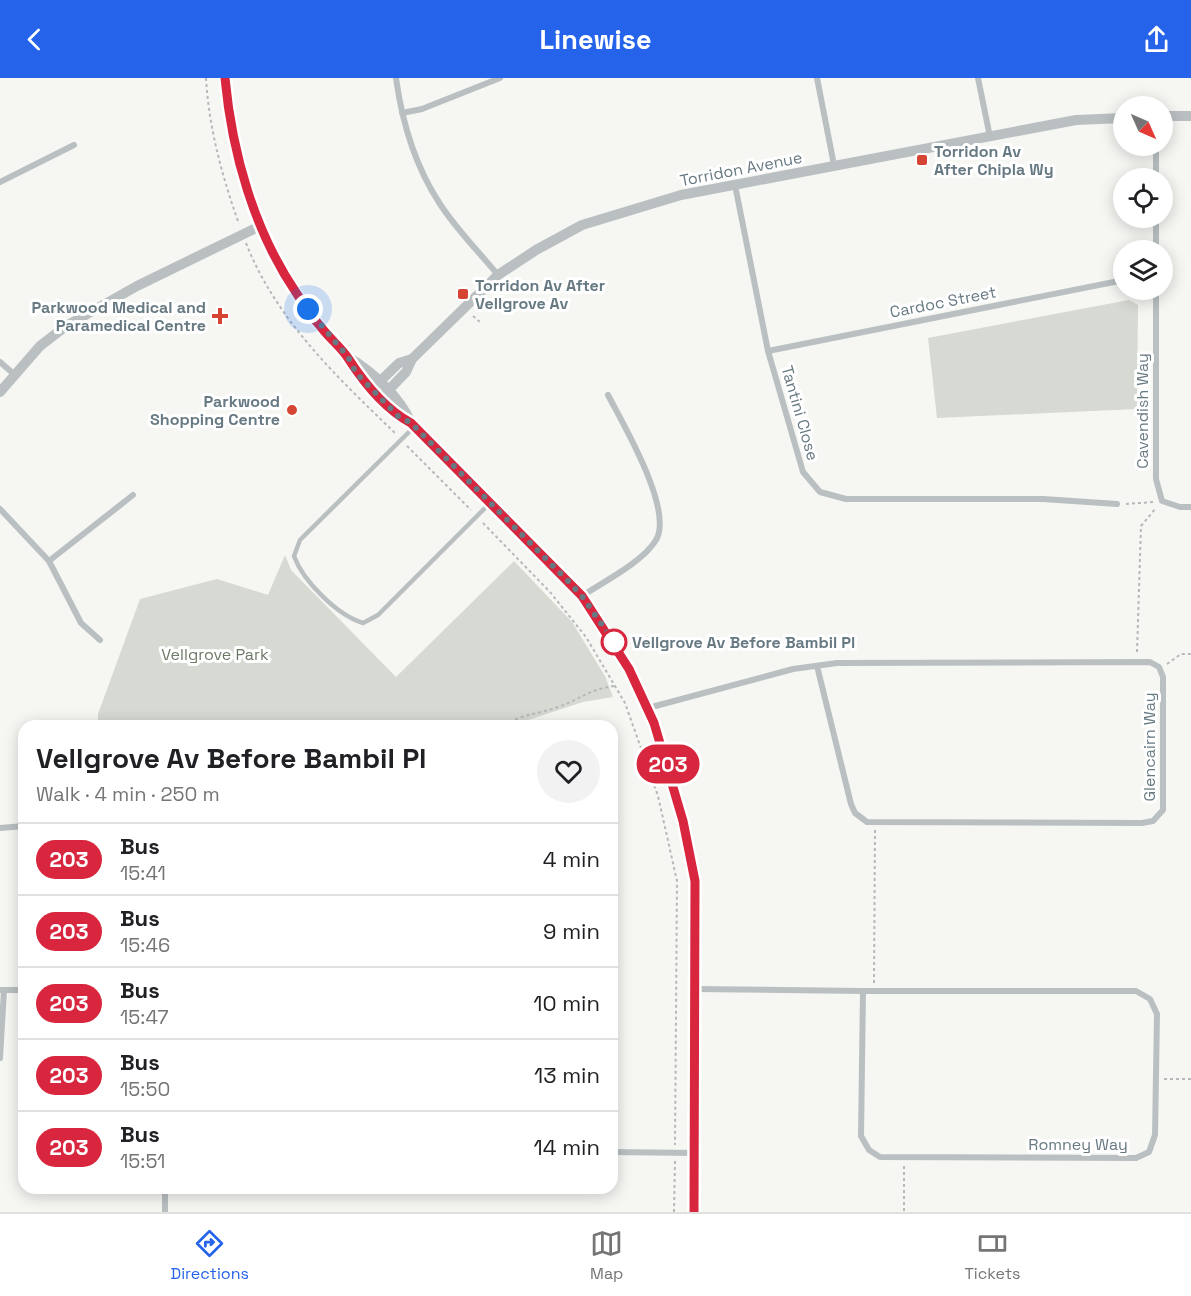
<!DOCTYPE html>
<meta charset="utf-8">
<style>
:root{--surface:#fff;--page:#f2f2f2;--text:#202124;--muted:#757577;--line:#e0e0e0;--accent:#2563eb}
body{margin:0;font-family:"Space Grotesk",sans-serif;background:var(--page);color:var(--text);height:100vh;display:flex;flex-direction:column;font-size:22px;white-space:nowrap}
*{box-sizing:border-box;margin:0}
p{font-size:20px;color:var(--muted)}
.icon{flex:none;width:33px;height:33px;fill:none;stroke:currentColor;stroke-width:2;stroke-linecap:round;stroke-linejoin:round}
.map{position:relative;flex:1;overflow:hidden}
.drawer{position:absolute;left:18px;top:642px;width:600px;height:474px;display:flex;flex-direction:column;background:var(--surface);border-radius:18px;box-shadow:0 3px 15px #0003}
.drawer>*{flex:none}
.badge{padding:0 12px;border-radius:20px;font-size:21px;line-height:39px}
.needle{width:39px;rotate:135deg}
.controls{position:absolute;left:1113px;top:18px;display:grid;gap:12px}
.controls a{display:grid;place-items:center;width:60px;height:60px;border-radius:50%;background:var(--surface);box-shadow:0 3px 15px #0003;font-size:30px}
.you{position:absolute;width:30px;height:30px;margin:-15px;border:4px solid #fff;border-radius:50%;background:#1a73e8;box-shadow:0 0 0 9px #1a73e833}
.map>.badge{position:absolute;translate:-50% -50%;box-shadow:0 0 0 3px #fff}
.round{display:grid;place-items:center;flex:none;width:63px;height:63px;border-radius:32px;background:var(--page)}
.summary{display:flex;align-items:center;justify-content:space-between;height:102px;padding:0 18px}
h1{font-size:28px;font-weight:800;line-height:45px}
ul{padding:0;list-style:none}
li{display:flex;align-items:center;gap:18px;height:72px;padding:0 18px;border-top:2px solid var(--line)}
li div{flex:1}
li b{display:block;font-size:22px}
li em{font-style:normal}
li .badge{min-width:66px;font-weight:700;text-align:center}
header{display:flex;justify-content:space-between;align-items:center;height:78px;padding:0 18px;background:var(--accent);color:#fff;font-size:27px;font-weight:800}
.tabs{display:flex;justify-content:space-around;align-items:center;height:84px;border-top:2px solid var(--line);background:var(--surface);font-size:16px;color:var(--muted)}
.tabs a{display:grid;justify-items:center;gap:3px}
.tabs .on{color:var(--accent)}
.map>svg:first-child{display:block}
</style>
<header><svg class="icon" aria-label="back" viewBox="0 0 24 24"><path d="M15 5l-7 7 7 7"/></svg>Linewise<svg class="icon" aria-label="share" viewBox="0 0 24 24"><path d="M12 15V3M7 8l5-5 5 5M5 13v7h14v-7"/></svg></header>
<div class="map">
<svg width="1191" height="1134" viewBox="0 0 1191 1134">
<rect width="100%" height="100%" fill="#f6f6f3"/>
<!-- green -->
<g fill="#d6dad2">
<polygon points="1129,222 1138,227 1137,331 937,340 928,260"/>
<polygon points="285,477 291,492 396,599 514,483 572,544 605,598 613,619 583,624 510,648 98,648 98,636 140,521 217,501 268,517"/>
</g>
<g fill="none" stroke-linecap="round" stroke-linejoin="round">
<!-- path -->
<g stroke="#b5b9bb" stroke-width="2" stroke-dasharray="3 3" stroke-linecap="butt">
<path d="M206 0C209 51 222 98 239 146"/>
<path d="M246 165C276 242 338 300 395 355"/>
<polyline points="473,238 480,244"/>
<polyline points="407,368 471,432"/>
<polyline points="1126,426 1153,424"/>
<polyline points="483,445 550,514 586,559 625,625 658,718 677,803 675,1067"/>
<polyline points="1137,574 1141,448 1156,430"/>
<polyline points="1167,586 1181,576 1191,576"/>
<path d="M505 648C519 636 540 636 558 629 581 621 589 611 615 608"/>
<polyline points="874,905 875,752"/>
<polyline points="1164,1001 1191,1001"/>
<polyline points="904,1088 904,1134"/>
<polyline points="674,1134 675,1082"/>
</g>
<!-- service -->
<path stroke="#bac0c2" stroke-width="4.5" d="M413 350 300 462 294 478C303 503 337 537 363 545L378 537 490 425"/>
<!-- minor -->
<g stroke="#bac0c2" stroke-width="6">
<path d="M396 0C402 44 415 88 440 126 456 151 479 174 498 197"/>
<polyline points="817,0 834,87"/>
<polyline points="978,0 990,59"/>
<polyline points="402,35 422,31 500,0"/>
<polyline points="1156,68 1156,100"/>
<polyline points="0,104 74,67"/>
<polyline points="735,107 768,273 803,394 820,414 846,421 1043,421 1117,426"/>
<polyline points="1156,140 1156,172"/>
<polyline points="1156,212 1156,401 1162,423 1180,429 1191,429"/>
<polyline points="768,273 1124,202"/>
<polyline points="0,284 15,297"/>
<polyline points="0,431 49,483 81,545 100,562"/>
<polyline points="49,483 133,417"/>
<path d="M582 518C603 504 643 484 656 462 674 432 623 346 608 317"/>
<polyline points="648,630 793,591 837,585 1150,584 1159,589 1163,599 1163,732 1153,743 1142,745 867,744 855,735 851,726 817,588"/>
<polyline points="0,750 24,748"/>
<polyline points="695,911 863,913 861,1058 869,1072 880,1079 1136,1080 1149,1074 1155,1057 1157,936 1150,921 1136,913 863,913"/>
<polyline points="1,912 24,912"/>
<polyline points="0,980 4,912"/>
<polyline points="612,1074 695,1075"/>
<polyline points="165,1110 165,1134"/>
</g>
<!-- tertiary -->
<g stroke="#bac0c2" stroke-width="10">
<path d="M225 0C232 75 254 151 296 215 314 243 340 266 356 295L491 424 582 518 610 558 648 630 683 743 695 803 694 1134"/>
<polyline points="1162,38 1191,38"/>
<path d="M348 279C372 293 400 319 411 345"/>
<polyline points="374,309 399,285 412,281"/>
<polyline points="0,314 40,268 66,248 137,208 260,148"/>
<polyline points="381,320 406,294 412,281 498,197 536,172 582,147 681,117 1076,42 1124,40"/>
</g>
</g>
<g fill="none" stroke-linecap="round" stroke-linejoin="round">
<!-- line casing -->
<g stroke="#fff" stroke-width="14">
<path id="line" d="M225 0C232 75 254 153 297 216 304 227 312 239 321 249 329 260 341 269 348 280 364 305 385 331 411 345L582 518 629 591 654 645 683 743 695 803 694 1134"/>
</g>
<!-- line -->
<use href="#line" stroke="#d7263d" stroke-width="9"/>
<!-- walk -->
<polyline stroke="#677982" stroke-width="6" stroke-dasharray="0 10.8" points="308,231 348,279 356,295 398,338 411,345 568,503 582,518 614,564"/>
</g>
<!-- markers -->
<g fill="#d64433" stroke="#fff" stroke-width="2">
<rect x="916" y="76" width="12" height="12" rx="3"/>
<rect x="457" y="210" width="12" height="12" rx="3"/>
<path d="M217 229h6v6h6v6h-6v6h-6v-6h-6v-6h6z"/>
<circle cx="292" cy="332" r="6"/>
</g>
<circle fill="#fff" stroke="#d7263d" stroke-width="3" cx="614" cy="564" r="12"/>
<g text-anchor="middle" dominant-baseline="central" stroke-width="6" stroke-linejoin="round" paint-order="stroke">
<!-- poi labels -->
<g font-size="16" font-weight="bold" fill="#677982" stroke="#fff" text-anchor="start">
<text x="934" y="73">Torridon Av<tspan x="934" dy="18">After Chipla Wy</tspan></text>
<text x="475" y="207">Torridon Av After<tspan x="475" dy="18">Vellgrove Av</tspan></text>
<text x="206" y="229" text-anchor="end">Parkwood Medical and<tspan x="206" dy="18">Paramedical Centre</tspan></text>
<text x="280" y="323" text-anchor="end">Parkwood<tspan x="280" dy="18">Shopping Centre</tspan></text>
</g>
<!-- street labels -->
<g font-size="16" fill="#677982" stroke="#fff">
<text transform="translate(741 91) rotate(-11)">Torridon Avenue</text>
<text transform="translate(943 224) rotate(-11)">Cardoc Street</text>
<text transform="translate(1142 333) rotate(-90)">Cavendish Way</text>
<text transform="translate(800 335) rotate(74)">Tantini Close</text>
<text transform="translate(1149 669) rotate(-90)">Glencairn Way</text>
<text x="1078" y="1066">Romney Way</text>
</g>
<!-- stop labels -->
<g font-size="16" font-weight="bold" fill="#677982" stroke="#fff" text-anchor="start">
<text x="632" y="564">Vellgrove Av Before Bambil Pl</text>
</g>
<!-- park labels -->
<g font-size="16" fill="#6c7965" stroke="#fff">
<text x="215" y="576">Vellgrove Park</text>
</g>
</g>
</svg>
<div class="controls">
<a><svg class="needle" viewBox="-14 -14 28 28"><path d="M0-13l5 13h-10z" fill="#e53935"/><path d="M0 13l5-13h-10z" fill="#757577"/></svg></a>
<a><svg class="icon" aria-label="locate" viewBox="0 0 24 24"><circle cx="12" cy="12" r="6"/><path d="M12 2v4M12 18v4M2 12h4M18 12h4"/></svg></a>
<a><svg class="icon" aria-label="layers" viewBox="0 0 24 24"><path d="M12 4l9 5-9 5-9-5zM3 14l9 5 9-5"/></svg></a>
</div>
<div class="you" style="left:308px;top:231px"></div>
<b class="badge" style="left:668px;top:686px;background:#d7263d;color:#fff">203</b>
<section class="drawer">
<div class="summary"><div><h1>Vellgrove Av Before Bambil Pl</h1><p>Walk · 4 min · 250 m</p></div><a class="round"><svg class="icon" aria-label="heart" viewBox="0 0 24 24"><path d="M12 20l-8-8c-3-5 5-10 8-4 3-6 11-1 8 4z"/></svg></a></div>
<ul>
<li><span class="badge" style="background:#d7263d;color:#fff">203</span><div><b>Bus</b><p>15:41</p></div><em>4 min</em></li>
<li><span class="badge" style="background:#d7263d;color:#fff">203</span><div><b>Bus</b><p>15:46</p></div><em>9 min</em></li>
<li><span class="badge" style="background:#d7263d;color:#fff">203</span><div><b>Bus</b><p>15:47</p></div><em>10 min</em></li>
<li><span class="badge" style="background:#d7263d;color:#fff">203</span><div><b>Bus</b><p>15:50</p></div><em>13 min</em></li>
<li><span class="badge" style="background:#d7263d;color:#fff">203</span><div><b>Bus</b><p>15:51</p></div><em>14 min</em></li>
</ul>
</section>
</div>
<nav class="tabs">
<a class="on"><svg class="icon" aria-label="directions" viewBox="0 0 24 24"><path d="M12 3l9 9-9 9-9-9zM9 14v-3h6M13 9l2 2-2 2"/></svg>Directions</a>
<a><svg class="icon" aria-label="map" viewBox="0 0 24 24"><path d="M3 6l6-2 6 2 6-2v14l-6 2-6-2-6 2zM9 4v14M15 6v14"/></svg>Map</a>
<a><svg class="icon" aria-label="tickets" viewBox="0 0 24 24"><path d="M3 7h18v10H3zM15 7v10"/></svg>Tickets</a>
</nav>
